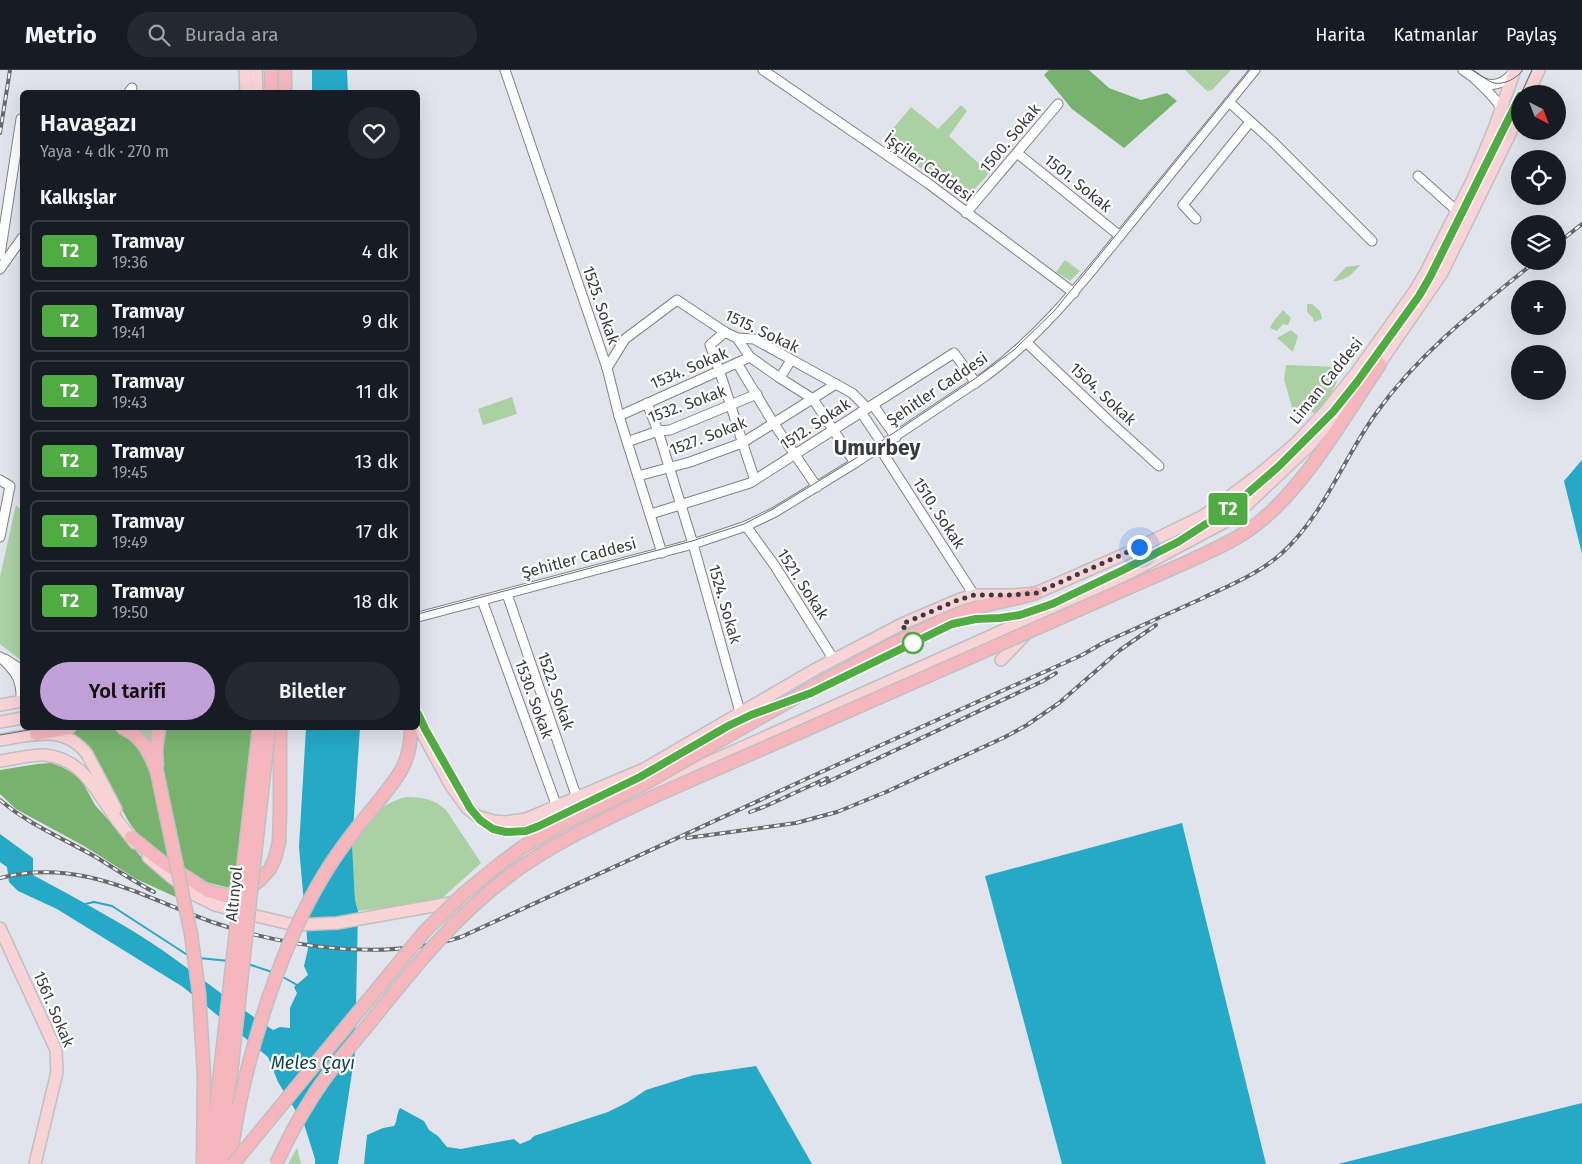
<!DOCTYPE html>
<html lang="tr">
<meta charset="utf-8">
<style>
:root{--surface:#171b24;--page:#242831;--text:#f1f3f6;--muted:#9ea1a6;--line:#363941;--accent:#c0a0d6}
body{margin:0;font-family:"Fira Sans",sans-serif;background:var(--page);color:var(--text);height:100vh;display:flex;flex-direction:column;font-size:19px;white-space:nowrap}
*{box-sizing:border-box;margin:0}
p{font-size:16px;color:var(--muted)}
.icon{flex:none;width:28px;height:28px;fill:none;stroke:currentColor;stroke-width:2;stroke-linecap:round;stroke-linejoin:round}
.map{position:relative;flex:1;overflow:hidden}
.panel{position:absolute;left:20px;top:20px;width:400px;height:640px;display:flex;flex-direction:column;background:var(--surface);border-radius:8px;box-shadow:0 5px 20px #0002}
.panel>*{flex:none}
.badge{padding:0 10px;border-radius:4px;font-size:18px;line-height:32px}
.needle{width:32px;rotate:138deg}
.buttons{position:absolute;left:1511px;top:15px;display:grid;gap:10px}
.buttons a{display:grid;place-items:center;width:55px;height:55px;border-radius:50%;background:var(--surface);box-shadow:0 5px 20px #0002;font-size:25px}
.you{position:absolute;width:25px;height:25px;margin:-12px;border:4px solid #fff;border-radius:50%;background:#1a73e8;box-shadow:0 0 0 8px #1a73e833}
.map>.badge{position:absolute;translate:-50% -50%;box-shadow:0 0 0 2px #fff}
h2{padding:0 20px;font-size:19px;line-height:45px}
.round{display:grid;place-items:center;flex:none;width:52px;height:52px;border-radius:26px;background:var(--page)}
.headline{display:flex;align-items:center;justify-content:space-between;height:85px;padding:0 20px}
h1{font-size:24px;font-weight:600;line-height:38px}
.cta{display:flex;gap:10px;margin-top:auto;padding:10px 20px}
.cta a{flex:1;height:58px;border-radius:30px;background:var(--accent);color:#111;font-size:20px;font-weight:600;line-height:58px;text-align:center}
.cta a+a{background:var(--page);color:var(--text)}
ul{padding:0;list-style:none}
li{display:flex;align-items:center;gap:15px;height:62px;margin:0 10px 8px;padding:0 10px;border:2px solid var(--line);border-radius:8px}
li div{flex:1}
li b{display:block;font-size:19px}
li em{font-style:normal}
li .badge{min-width:55px;font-weight:700;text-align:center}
header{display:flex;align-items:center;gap:30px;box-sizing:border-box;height:70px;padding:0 25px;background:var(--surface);border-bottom:1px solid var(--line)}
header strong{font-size:24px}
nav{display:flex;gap:28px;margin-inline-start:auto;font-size:18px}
.search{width:350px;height:45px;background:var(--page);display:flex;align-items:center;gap:12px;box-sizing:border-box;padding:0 18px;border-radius:28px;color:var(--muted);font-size:19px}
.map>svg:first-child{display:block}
</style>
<header>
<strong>Metrio</strong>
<div class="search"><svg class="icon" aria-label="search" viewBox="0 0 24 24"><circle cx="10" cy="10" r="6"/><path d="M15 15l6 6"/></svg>Burada ara</div>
<nav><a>Harita</a><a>Katmanlar</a><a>Paylaş</a></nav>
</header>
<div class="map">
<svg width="1582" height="1094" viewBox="0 0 1582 1094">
<rect width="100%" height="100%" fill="#e1e4ec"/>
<!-- green -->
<g fill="#abd0a4">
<polygon points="1185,0 1231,0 1212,20 1207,21"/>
<polygon points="961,35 967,41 949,66 989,103 966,129 882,72 911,37 938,59"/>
<polygon points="1065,190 1080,201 1070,211 1056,202"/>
<path d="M1360 195C1353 204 1345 211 1333 211L1346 197Z"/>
<polygon points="1307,234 1312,234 1320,241 1322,249 1314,252 1313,248 1307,242"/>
<polygon points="1283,240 1291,248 1288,255 1283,254 1277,261 1270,258 1273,252"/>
<polygon points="1291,260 1298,266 1293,282 1277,268"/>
<path d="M1286 295 1339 297C1342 311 1325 333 1316 343L1293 341 1284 309Z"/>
<polygon points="512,327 517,344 483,355 478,339"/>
<polygon points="16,435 22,440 22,591 0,574 0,507"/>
<polygon points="134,658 155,658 151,674 146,667"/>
<path d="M406 727C422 727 434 729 446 740L481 793 439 831 358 841 355 830 352 774C369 752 377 734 406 727Z"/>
<polygon points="297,1078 301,1094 288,1094"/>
</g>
<!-- forest -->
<g fill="#78b26e">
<polygon points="1049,0 1089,0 1109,18 1141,30 1167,23 1177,31 1124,78 1072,39 1044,5"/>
<path d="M80 658H113L122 661 139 677 153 705 171 791C156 780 142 770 131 755 112 726 100 675 67 661Z"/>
<polygon points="165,658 252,658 234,819 206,812 185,800 160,695 162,665"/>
<polygon points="51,693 62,697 76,705 83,713 95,735 154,801 177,816 178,828 136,809 84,776 16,739 0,724 0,700 37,694"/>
</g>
<!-- water -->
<g fill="#25a9c6">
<polygon points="312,0 347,0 348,22 312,22"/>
<polygon points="1582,390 1582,484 1564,411"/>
<path d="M306 658H360L352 774 355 830 358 841 355 983 338 1094H315V1089L304 1054 278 1012 268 987 183 917 57 839 18 821 9 812 7 797 0 792V764L33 788V805C77 829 123 853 165 882 201 907 236 936 273 960L280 957 290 958V938L297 923 294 917 308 905 304 896 308 879 299 777Z"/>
<polygon points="1182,753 1266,1094 1062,1094 985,806"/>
<path d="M756 996 812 1094H364L367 1065 383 1058 394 1056C398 1050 396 1044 400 1038L424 1051 429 1060 438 1066 447 1077 461 1079 514 1069 520 1074 530 1070 534 1066 608 1042 628 1032 646 1020 694 1005Z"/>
<polygon points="1582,1033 1582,1094 1338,1094"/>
</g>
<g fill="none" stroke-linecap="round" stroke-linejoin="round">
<!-- stream -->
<g stroke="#25a9c6" stroke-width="2">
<polyline points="85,834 94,832 112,836 189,886"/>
<polyline points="199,888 229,891"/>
<polyline points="248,894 272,902"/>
<polyline points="281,906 299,916"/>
</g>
<!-- minor casing -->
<g stroke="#80838a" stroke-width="11">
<g id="minor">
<polyline points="505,0 607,298 619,346 662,483"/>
<polyline points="763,0 929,114 1074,223"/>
<path d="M1463 0C1481 13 1494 23 1512 4"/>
<path d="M1472 6C1484 18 1500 31 1506 48 1508 54 1507 62 1508 68"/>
<polyline points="129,22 132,18"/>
<polyline points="1229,32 1272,71 1372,171"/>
<polyline points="1017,83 1120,166"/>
<polyline points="1418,106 1457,141"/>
<polyline points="966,143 1058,34"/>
<polyline points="1196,149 1183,135 1250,52"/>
<polyline points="0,185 21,49"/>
<polyline points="0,199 22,168"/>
<path d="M725 262 710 275C727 319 739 365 755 410"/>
<polyline points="1026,272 1107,349 1159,396"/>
<polyline points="750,287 780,308 813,329 855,393"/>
<polyline points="737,293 774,354 817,417"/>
<polyline points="607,298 625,269 677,230 725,262 737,268 754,269 852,323 867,338"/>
<polyline points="780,308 791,290"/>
<polyline points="647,333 658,361 693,474 740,642"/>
<polyline points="873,335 896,367"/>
<polyline points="861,342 883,375"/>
<polyline points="619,346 750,287 737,268"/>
<polyline points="627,372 658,361 670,360 757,324"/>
<polyline points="879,377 974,525"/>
<polyline points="638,406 690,392 742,373 836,314"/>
<polyline points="0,410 10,416 0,467"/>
<polyline points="651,444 750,413 954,283 976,313"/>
<polyline points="746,456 775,496 834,590"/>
<polyline points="507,524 577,728"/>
<polyline points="482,530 557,737"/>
<path d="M418 547 693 474 746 456 775 442 855 393 987 305C1042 264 1080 215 1123 162 1167 108 1211 54 1255 0"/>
<path d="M0 587C16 601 22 610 21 631"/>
<polyline points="5,589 22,600"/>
</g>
</g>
<!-- major casing -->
<g stroke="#c0c0c2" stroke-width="14">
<g id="major">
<polyline points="245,0 246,22"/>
<polyline points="256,0 257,22"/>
<polyline points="1528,24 1539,0"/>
<polyline points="1375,300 1442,203 1508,68 1520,41"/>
<polyline points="1001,590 1027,563"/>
<polyline points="0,635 22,631"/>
<polyline points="0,652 22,648"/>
<polyline points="418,655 451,716 467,738 477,746 493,751 505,752 526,749 644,699 814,600 902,554 958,530 974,525 1013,525 1036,523 1125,484 1203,446 1256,407 1296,373 1324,343 1356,303 1414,222 1426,202 1473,109 1494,59 1515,0"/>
<path d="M0 670C32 665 64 654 87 684L116 739"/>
<path d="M0 691C15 689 31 684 45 685 80 688 94 717 112 743 119 754 128 763 135 773"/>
<polyline points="148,787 170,806 195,825 215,835 256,846 295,855 337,853 456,832"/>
<polyline points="506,797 550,769 595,746 685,703 1091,521 1133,501 1234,447 1310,375 1361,316"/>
<polyline points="0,858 56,980 57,1002 35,1094"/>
</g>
</g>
<!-- highway casing -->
<g stroke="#c0c0c2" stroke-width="15">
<g id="highway">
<polyline points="271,0 271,22"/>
<polyline points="285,22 285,0"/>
<path d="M1185 493C1208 482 1233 472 1253 457 1305 418 1344 347 1380 294"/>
<path d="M821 613 889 576 960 543C985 533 1011 531 1036 523"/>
<path d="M123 658C142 666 150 683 157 702"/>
<polyline points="36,664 69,658"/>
<polyline points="157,695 156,680 159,658"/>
<path d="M378 732C399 706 411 692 411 658"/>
<polyline points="131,767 161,791 208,821 224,825 234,824 247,820 260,810 270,799 275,788 279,772 280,743 280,658"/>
<polyline points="203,1094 204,1006"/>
<polyline points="210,1094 221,994"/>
<polyline points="220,1094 232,994"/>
<polyline points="229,1094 239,1036"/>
</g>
</g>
<!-- minor -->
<use href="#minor" stroke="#fff" stroke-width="9"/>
<!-- major -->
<use href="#major" stroke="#f9d4d7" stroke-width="11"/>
<!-- highway -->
<use href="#highway" stroke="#f5b7bd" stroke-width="12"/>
<!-- tram -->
<g stroke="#68696e" stroke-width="1">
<path d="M1473 0C1480 4 1487 11 1494 13 1505 15 1517 8 1523 0"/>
<polyline points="1521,24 1532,0"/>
<polyline points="418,544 692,471 744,454 773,439 853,390 973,310 1014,280 1055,240 1250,0"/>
<polyline points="418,644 425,659 471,738 480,750 493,759 506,762 526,761 539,756 640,707 728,656 751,645 811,623 952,554 976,549 1000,548 1020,545 1051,534 1121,501 1178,472 1223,443 1249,423 1279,396 1325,351 1357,311 1419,226 1430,207 1520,26"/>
<polyline points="0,665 41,658"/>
</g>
<!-- rail casing -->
<g stroke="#68696e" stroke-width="4">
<g id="rail">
<polyline points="0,63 10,0"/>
<polyline points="1558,173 1582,154"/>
<polyline points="821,715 1043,611 1056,603"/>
<path d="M0 730C28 754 62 768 94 786 114 798 133 811 154 822"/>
<polyline points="750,742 766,736 827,708"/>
<polyline points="687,768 796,753 837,742 886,722 1005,667 1027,655 1059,633 1120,580 1156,555"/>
<path d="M0 808C81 787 142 827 215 853 289 878 386 891 461 867L841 693 1082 585 1103 573C1137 558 1170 543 1203 528 1230 515 1260 503 1282 483 1325 444 1343 388 1377 342 1420 282 1479 237 1536 191"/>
</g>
</g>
<!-- rail -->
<use href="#rail" stroke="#fff" stroke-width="2" stroke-dasharray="5.5" stroke-linecap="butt"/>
<!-- highway-bridge casing -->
<g stroke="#c0c0c2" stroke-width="15" stroke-linecap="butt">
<g id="highway-bridge">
<polyline points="157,702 191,864 199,923 204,1006"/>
<polyline points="221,994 259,658"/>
<polyline points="232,994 269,658"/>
<path d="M239 1036C256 956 287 860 332 792 346 771 362 751 378 732"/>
<polyline points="233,1094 425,861 463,824 501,793 521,778 560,755 642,715 821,613"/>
<path d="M276 1094C291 1062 308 1031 329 1003 344 983 361 964 377 944 416 895 456 846 506 808 552 773 604 750 655 726L1185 493"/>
</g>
</g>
<!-- highway-bridge -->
<use href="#highway-bridge" stroke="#f5b7bd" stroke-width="12"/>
</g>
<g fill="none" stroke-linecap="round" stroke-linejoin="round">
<!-- line casing -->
<g stroke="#fff" stroke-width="11">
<polyline id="line" points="418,644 425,659 470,738 480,750 493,759 506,762 526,761 539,756 640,707 728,656 751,645 811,623 952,554 976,549 1000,548 1020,545 1052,534 1121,501 1178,472 1223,443 1248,423 1279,396 1333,342 1357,312 1419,226 1430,207 1520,26"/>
</g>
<!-- line -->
<use href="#line" stroke="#50ab43" stroke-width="8"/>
<!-- walk -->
<polyline stroke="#3a3b3f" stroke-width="5" stroke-dasharray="0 9" points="913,573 902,554 958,530 974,525 1013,525 1036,523 1139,477"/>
</g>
<!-- markers -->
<circle fill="#fff" stroke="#50ab43" stroke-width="2.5" cx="913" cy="573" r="10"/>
<g text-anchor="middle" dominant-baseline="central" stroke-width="4.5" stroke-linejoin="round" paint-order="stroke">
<!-- street labels -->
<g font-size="16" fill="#3a3b3f" stroke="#fff">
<text transform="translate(1010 68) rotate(-50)">1500. Sokak</text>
<text transform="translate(929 97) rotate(36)">İşçiler Caddesi</text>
<text transform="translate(1078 113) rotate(39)">1501. Sokak</text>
<text transform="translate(601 235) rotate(71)">1525. Sokak</text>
<text transform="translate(762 261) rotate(25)">1515. Sokak</text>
<text transform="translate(689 298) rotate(-23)">1534. Sokak</text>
<text transform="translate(1326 311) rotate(-51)">Liman Caddesi</text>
<text transform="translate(937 319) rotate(-34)">Şehitler Caddesi</text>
<text transform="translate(1103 324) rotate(43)">1504. Sokak</text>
<text transform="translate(687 334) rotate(-20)">1532. Sokak</text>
<text transform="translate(815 354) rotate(-33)">1512. Sokak</text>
<text transform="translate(708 366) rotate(-21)">1527. Sokak</text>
<text transform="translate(939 443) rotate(57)">1510. Sokak</text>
<text transform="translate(579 488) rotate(-15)">Şehitler Caddesi</text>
<text transform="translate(803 514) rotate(57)">1521. Sokak</text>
<text transform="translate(725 534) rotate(74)">1524. Sokak</text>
<text transform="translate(556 621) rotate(71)">1522. Sokak</text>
<text transform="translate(534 629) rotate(70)">1530. Sokak</text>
<text transform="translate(234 824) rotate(-84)">Altınyol</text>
<text transform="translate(54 939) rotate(67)">1561. Sokak</text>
</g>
<!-- water labels -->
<g font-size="18" font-style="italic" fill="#0b424f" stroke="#fff">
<text x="313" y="993">Meles Çayı</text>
</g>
<!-- district labels -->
<g font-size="21" font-weight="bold" fill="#3a3b3f" stroke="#fff">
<text x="877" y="378">Umurbey</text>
</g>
</g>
</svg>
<div class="buttons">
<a><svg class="needle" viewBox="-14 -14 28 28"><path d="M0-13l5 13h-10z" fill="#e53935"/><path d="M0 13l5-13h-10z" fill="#9ea1a6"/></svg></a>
<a><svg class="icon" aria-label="locate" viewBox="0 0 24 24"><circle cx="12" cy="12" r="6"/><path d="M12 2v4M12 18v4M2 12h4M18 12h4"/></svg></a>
<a><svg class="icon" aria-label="layers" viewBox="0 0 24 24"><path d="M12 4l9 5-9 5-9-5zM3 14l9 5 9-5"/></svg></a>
<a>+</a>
<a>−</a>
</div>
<div class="you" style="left:1139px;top:477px"></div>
<b class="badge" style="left:1228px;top:439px;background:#50ab43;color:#fff">T2</b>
<section class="panel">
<div class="headline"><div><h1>Havagazı</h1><p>Yaya · 4 dk · 270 m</p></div><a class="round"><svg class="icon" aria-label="heart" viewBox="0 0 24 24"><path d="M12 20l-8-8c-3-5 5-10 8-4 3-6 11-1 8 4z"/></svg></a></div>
<h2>Kalkışlar</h2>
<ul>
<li><span class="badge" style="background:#50ab43;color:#fff">T2</span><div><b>Tramvay</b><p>19:36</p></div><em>4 dk</em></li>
<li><span class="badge" style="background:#50ab43;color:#fff">T2</span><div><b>Tramvay</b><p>19:41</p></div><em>9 dk</em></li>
<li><span class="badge" style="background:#50ab43;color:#fff">T2</span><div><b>Tramvay</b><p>19:43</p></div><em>11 dk</em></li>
<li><span class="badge" style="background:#50ab43;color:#fff">T2</span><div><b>Tramvay</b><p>19:45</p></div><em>13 dk</em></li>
<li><span class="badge" style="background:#50ab43;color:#fff">T2</span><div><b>Tramvay</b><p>19:49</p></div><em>17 dk</em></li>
<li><span class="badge" style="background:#50ab43;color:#fff">T2</span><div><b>Tramvay</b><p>19:50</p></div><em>18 dk</em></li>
</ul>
<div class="cta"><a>Yol tarifi</a><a>Biletler</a></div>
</section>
</div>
